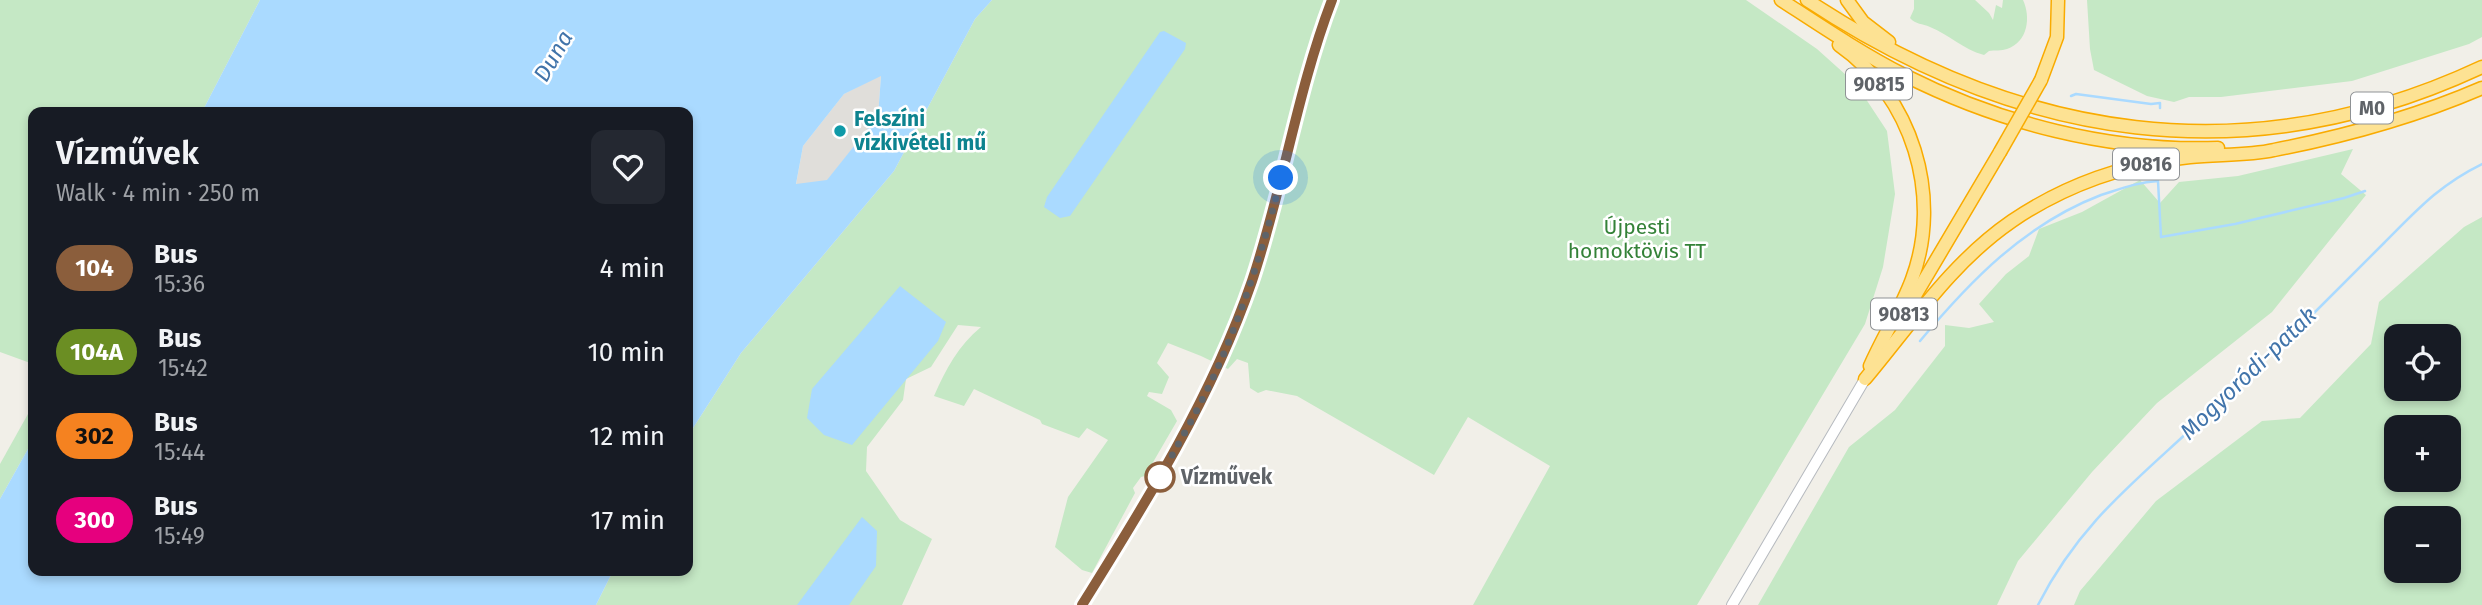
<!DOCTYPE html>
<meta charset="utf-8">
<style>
:root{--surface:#171b24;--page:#242831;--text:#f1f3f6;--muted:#9ea1a6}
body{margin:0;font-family:"Fira Sans",sans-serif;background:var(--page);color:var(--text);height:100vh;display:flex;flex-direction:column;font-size:26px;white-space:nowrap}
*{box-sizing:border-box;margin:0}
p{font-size:23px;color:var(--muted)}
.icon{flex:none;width:38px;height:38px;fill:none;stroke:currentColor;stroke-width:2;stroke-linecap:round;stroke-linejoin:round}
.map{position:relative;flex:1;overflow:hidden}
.side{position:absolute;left:28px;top:107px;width:665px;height:469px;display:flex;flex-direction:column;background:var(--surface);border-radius:14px;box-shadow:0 4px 10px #0003}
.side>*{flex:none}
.badge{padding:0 14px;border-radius:23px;font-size:24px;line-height:46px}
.controls{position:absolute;left:2384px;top:324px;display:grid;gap:14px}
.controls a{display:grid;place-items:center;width:77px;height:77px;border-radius:14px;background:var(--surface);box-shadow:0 4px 10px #0003;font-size:35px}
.you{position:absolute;width:35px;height:35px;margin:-18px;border:5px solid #fff;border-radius:50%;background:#1a73e8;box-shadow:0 0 0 10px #1a73e833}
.map>.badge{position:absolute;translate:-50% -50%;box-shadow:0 0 0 4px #fff}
.round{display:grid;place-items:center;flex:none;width:74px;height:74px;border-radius:14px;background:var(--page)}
.head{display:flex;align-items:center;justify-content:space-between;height:119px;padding:0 28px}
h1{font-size:33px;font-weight:600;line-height:52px}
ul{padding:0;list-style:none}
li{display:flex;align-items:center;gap:21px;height:84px;padding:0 28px}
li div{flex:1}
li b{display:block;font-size:26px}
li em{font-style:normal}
li .badge{min-width:77px;font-weight:700;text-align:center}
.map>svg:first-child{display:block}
</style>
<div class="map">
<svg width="2482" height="605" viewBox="0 0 2482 605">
<rect width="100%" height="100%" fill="#f1efe8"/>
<!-- industrial -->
<polygon fill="#e0deda" points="881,75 878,116 827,181 796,185 803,146 844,94"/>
<!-- green -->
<g fill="#c5e8c5" fill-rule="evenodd">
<polygon points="0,0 260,0 202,112 33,112 33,364 0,352"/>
<path d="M992 0H1746L1817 49 1856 84 1887 131 1895 194 1883 267 1865 324 1697 605H1473L1550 466 1468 417 1434 475 1297 396 1266 390 1258 393 1250 388 1248 363 1237 359 1228 369 1201 356 1168 343 1157 363 1169 377 1162 394 1149 392 1147 396 1171 410 1177 421 1145 476 1141 477 1133 488 1135 493 1092 573 1082 570 1055 547 1068 497 1108 440 1087 428 1079 438 1042 424 1040 420 974 389 964 406 934 396C946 369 958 346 981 327L958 325 931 367 906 379 903 400 867 447 866 471 900 520 932 539 902 605H596L613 571 688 570V436L741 353 894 171 975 19Z"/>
<path d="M1914 0H1975L1989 13 1993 20 1996 5 2002 8 2003 0H2023C2031 17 2028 42 2007 49 2002 51 1994 50 1989 51L1984 55C1962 49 1950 35 1930 27 1922 23 1916 25 1910 18L1914 9Z"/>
<polygon points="2087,0 2482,0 2482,37 2469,44 2352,81 2221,97 2189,97 2174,102 2147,96 2094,70 2090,49"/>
<polygon points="2353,149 2341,174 2366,195 2272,312 2157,403 2092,472 2018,561 1997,605 1758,605 1849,447 1895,410 1945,346 1945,325 1969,328 1994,322 1979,304 2006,274 2029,256 2039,229 2082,212 2140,180 2160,203 2179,182 2238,176"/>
<path d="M2482 217V605H2074L2080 591 2156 501 2262 421 2300 418 2371 344 2379 302 2464 227ZM2396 336H2448V388H2396ZM2396 427H2448V480H2396ZM2396 518H2448V570H2396Z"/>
<polygon points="33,405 33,440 0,499 0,464"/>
</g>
<!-- water -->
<g fill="#aadaff" fill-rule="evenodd">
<path d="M260 0H992L975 19 894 171 741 353 688 436V112H202ZM881 76 878 116 827 180 796 184 803 146 844 94Z"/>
<polygon points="1164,31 1186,43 1185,49 1070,216 1060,218 1044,207 1047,197 1160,32"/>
<polygon points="900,286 946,322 938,341 852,445 824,435 807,418 812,389"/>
<polygon points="33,440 33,570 613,571 596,605 0,605 0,499"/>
<polygon points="862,517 877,531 876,566 849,605 797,605"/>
</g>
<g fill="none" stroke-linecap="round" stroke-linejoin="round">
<!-- stream -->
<g stroke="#aadaff" stroke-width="2.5">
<polyline points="2071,96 2076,94 2151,104 2160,103 2160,108"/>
<path d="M1920 341C1970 281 2025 224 2101 195 2120 189 2138 182 2158 181L2161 237 2235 224 2344 198 2365 191"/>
<path d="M2038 605C2077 528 2127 488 2189 431 2230 394 2269 356 2309 318 2334 293 2359 268 2384 243 2417 210 2439 185 2482 164"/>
</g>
<!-- secondary casing -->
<g stroke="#b6babf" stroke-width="12">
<polyline id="secondary" points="1732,605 1865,379"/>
</g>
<!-- primary casing -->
<g stroke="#f2c960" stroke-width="13">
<path id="primary" d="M1083 605C1147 501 1212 397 1252 281 1283 189 1297 91 1332 0"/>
</g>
<!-- highway casing -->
<g stroke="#f9ab00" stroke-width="15">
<g id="highway">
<path d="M1781 0C1821 26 1861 53 1904 75 1999 123 2110 152 2218 148"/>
<path d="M1807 0C2019 140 2247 177 2482 67"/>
<polyline points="1847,0 1863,22 1889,42"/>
<path d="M1839 45C1912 96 1943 196 1912 279 1901 309 1883 336 1870 366"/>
<polyline points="2041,80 2057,37 2058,0"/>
<polyline points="1903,316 2000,152"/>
<path d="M1865 379C1912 323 1951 263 2012 221 2065 185 2127 163 2190 157 2218 154 2247 156 2274 150 2346 136 2415 117 2482 88"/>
</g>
</g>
<!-- secondary -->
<use href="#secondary" stroke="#fff" stroke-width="10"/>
<!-- primary -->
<use href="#primary" stroke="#fff2af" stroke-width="10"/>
<!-- highway -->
<use href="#highway" stroke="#fde293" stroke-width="12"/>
<!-- highway-bridge casing -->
<g stroke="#f9ab00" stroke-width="15" stroke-linecap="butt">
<polyline id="highway-bridge" points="2000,152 2041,80"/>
</g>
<!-- highway-bridge -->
<use href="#highway-bridge" stroke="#fde293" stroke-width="12"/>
</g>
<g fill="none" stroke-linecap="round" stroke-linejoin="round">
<!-- line casing -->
<g stroke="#fff" stroke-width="16">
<path id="line" d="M1082 605C1147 501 1212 397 1252 281 1283 189 1297 91 1332 0"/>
</g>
<!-- line -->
<use href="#line" stroke="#8b5e3c" stroke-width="10"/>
<!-- walk -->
<path stroke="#5f6368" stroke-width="7" stroke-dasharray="0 12.6" d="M1160 477C1180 441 1201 405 1218 367 1245 306 1265 242 1281 178"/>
</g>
<!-- markers -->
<circle fill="#0f9aa8" stroke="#fff" stroke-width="2.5" cx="840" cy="131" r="7"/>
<circle fill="#fff" stroke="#8b5e3c" stroke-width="3.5" cx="1160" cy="477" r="14"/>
<g text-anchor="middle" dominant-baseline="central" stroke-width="5" stroke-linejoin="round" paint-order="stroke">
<!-- shield labels -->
<g fill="#fff" stroke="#8f9295" stroke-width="2">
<rect x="1846" y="68.5" width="66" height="31" rx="5"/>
<rect x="2351" y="92.5" width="42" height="31" rx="5"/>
<rect x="2113" y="148.5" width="66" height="31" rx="5"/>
<rect x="1871" y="298.5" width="66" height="31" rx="5"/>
</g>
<g font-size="19" font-weight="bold" fill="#5f6368">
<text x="1879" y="84">90815</text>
<text x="2372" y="108">M0</text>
<text x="2146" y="164">90816</text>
<text x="1904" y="314">90813</text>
</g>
<!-- culture labels -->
<g font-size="21" font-weight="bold" fill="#0d838f" stroke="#fff" text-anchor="start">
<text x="854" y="119">Felszíni<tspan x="854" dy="24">vízkivételi mű</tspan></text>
</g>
<!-- park labels -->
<g font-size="21" fill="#348238" stroke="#fff">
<text x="1637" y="227">Újpesti<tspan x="1637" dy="24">homoktövis TT</tspan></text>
</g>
<!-- stop labels -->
<g font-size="21" font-weight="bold" fill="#5f6368" stroke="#fff" text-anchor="start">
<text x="1181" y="477">Vízművek</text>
</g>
<!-- water labels -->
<g font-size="23" font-style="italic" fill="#4174aa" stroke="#fff">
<text transform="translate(553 56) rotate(-60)">Duna</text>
<text transform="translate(2248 373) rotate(-44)">Mogyoródi-patak</text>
</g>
</g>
</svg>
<div class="controls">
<a><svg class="icon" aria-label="locate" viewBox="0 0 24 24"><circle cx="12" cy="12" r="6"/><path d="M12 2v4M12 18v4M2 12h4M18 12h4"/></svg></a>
<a>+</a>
<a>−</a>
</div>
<div class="you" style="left:1281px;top:178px"></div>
<section class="side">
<div class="head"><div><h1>Vízművek</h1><p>Walk · 4 min · 250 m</p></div><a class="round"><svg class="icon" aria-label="heart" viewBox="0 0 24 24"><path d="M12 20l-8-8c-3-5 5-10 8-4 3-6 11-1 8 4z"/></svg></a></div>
<ul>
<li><span class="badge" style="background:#8b5e3c;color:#fff">104</span><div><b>Bus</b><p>15:36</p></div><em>4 min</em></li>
<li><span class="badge" style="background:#6b8e23;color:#fff">104A</span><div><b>Bus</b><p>15:42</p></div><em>10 min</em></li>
<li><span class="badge" style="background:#f58220;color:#111">302</span><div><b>Bus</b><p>15:44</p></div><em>12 min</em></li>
<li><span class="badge" style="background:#e6007e;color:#fff">300</span><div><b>Bus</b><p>15:49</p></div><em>17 min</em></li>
</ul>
</section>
</div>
